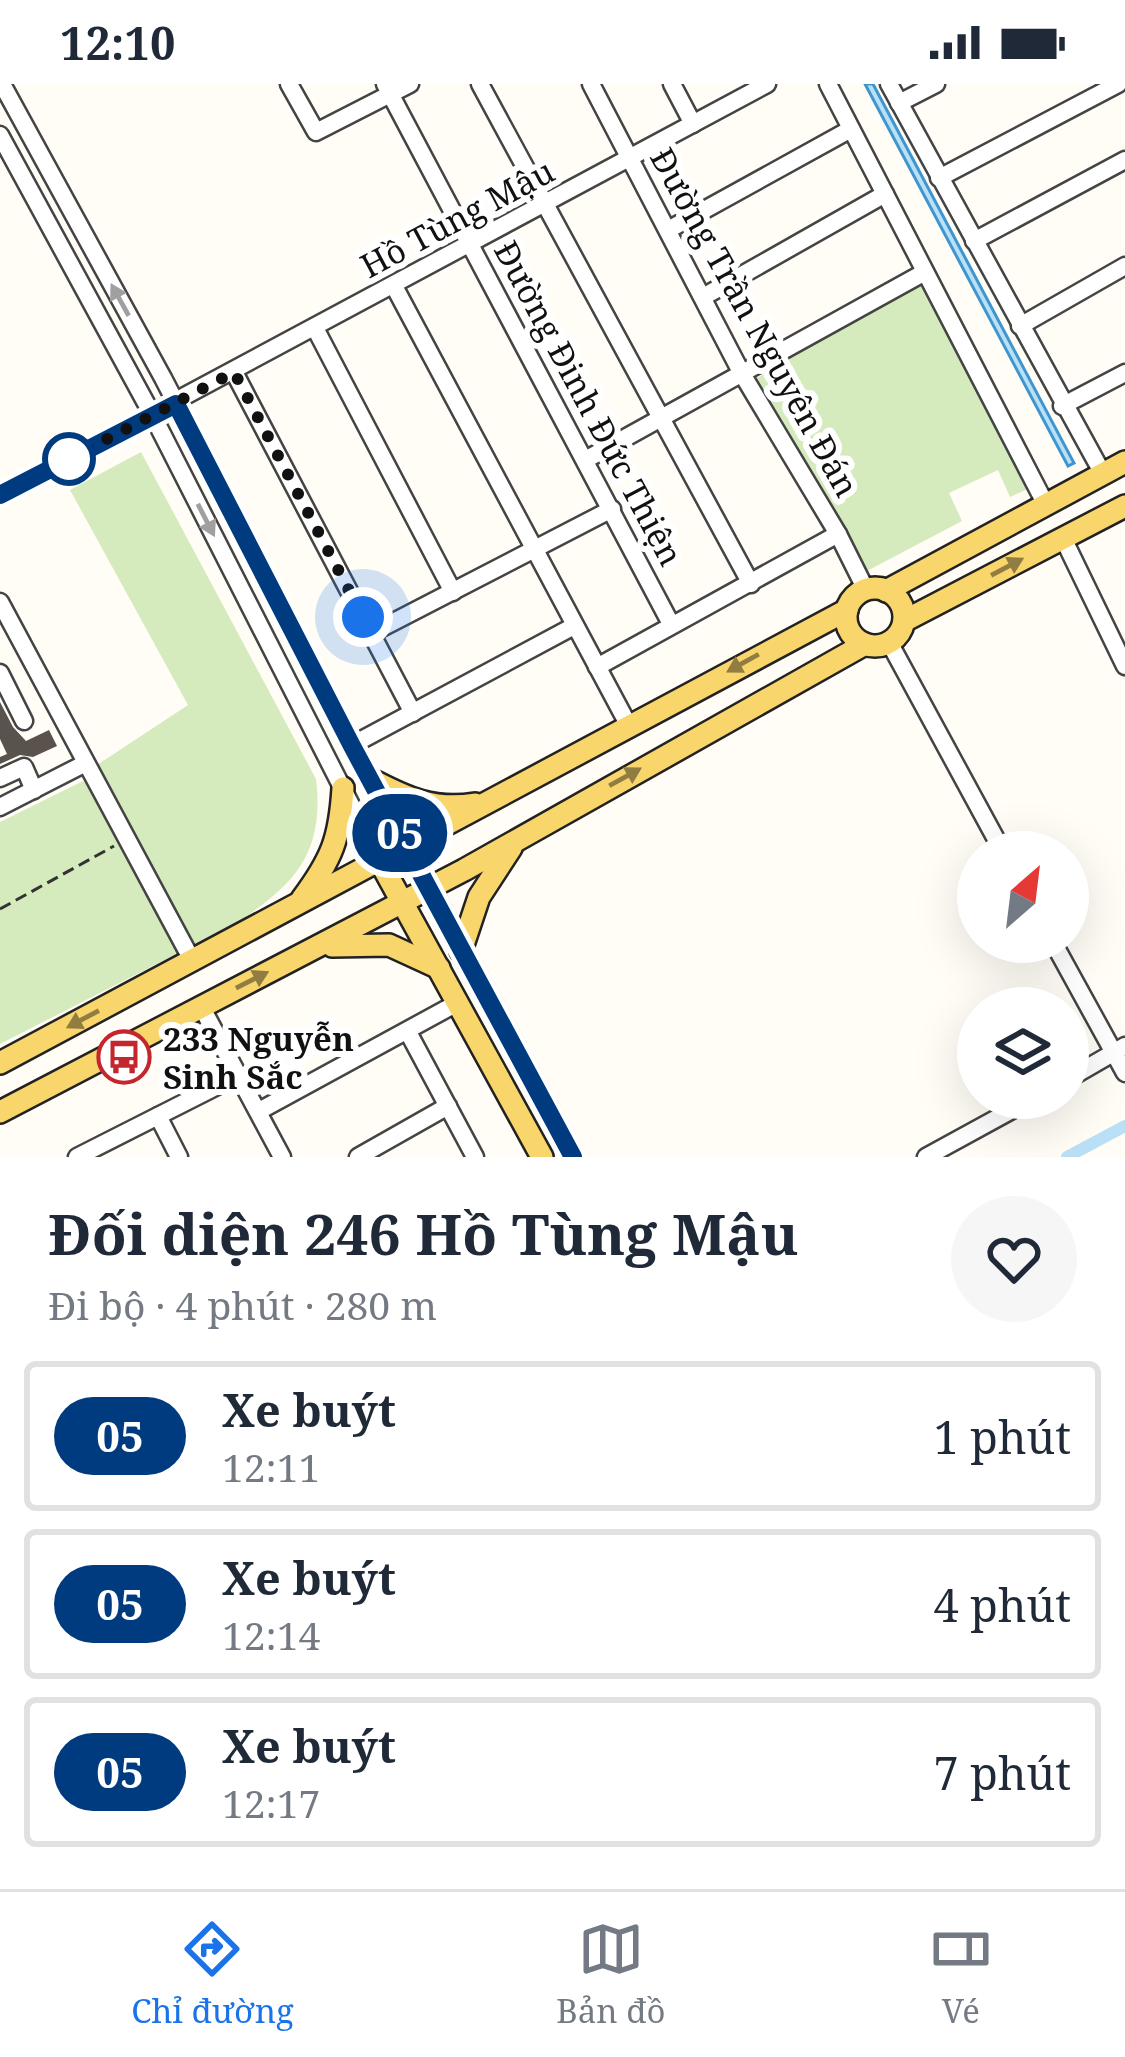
<!DOCTYPE html>
<html lang="vi">
<meta charset="utf-8">
<style>
:root{--surface:#fff;--page:#f6f6f7;--text:#1f2937;--muted:#747a83;--line:#e0e1e3;--accent:#1a73e8}
body{margin:0;font-family:"Noto Serif",serif;background:var(--page);color:var(--text);height:100vh;display:flex;flex-direction:column;font-size:45px;white-space:nowrap}
*{box-sizing:border-box;margin:0}
p{font-size:39px;color:var(--muted)}
.icon{flex:none;width:66px;height:66px;fill:none;stroke:currentColor;stroke-width:2;stroke-linecap:round;stroke-linejoin:round}
.map{position:relative;height:1073px;overflow:hidden}
.panel{display:flex;flex-direction:column;background:var(--surface);flex:1}
.panel>*{flex:none}
.badge{padding:0 24px;border-radius:39px;font-size:42px;line-height:78px}
.needle{width:78px;rotate:28deg}
.controls{position:absolute;left:957px;top:747px;display:grid;gap:24px}
.controls a{display:grid;place-items:center;width:132px;height:132px;border-radius:50%;background:var(--surface);box-shadow:0 12px 48px #0002;font-size:60px}
.you{position:absolute;width:60px;height:60px;margin:-30px;border:9px solid #fff;border-radius:50%;background:#1a73e8;box-shadow:0 0 0 18px #1a73e833}
.map>.badge{position:absolute;translate:-50% -50%;box-shadow:0 0 0 6px #fff}
.round{display:grid;place-items:center;flex:none;width:126px;height:126px;border-radius:63px;background:var(--page)}
.headline{display:flex;align-items:center;justify-content:space-between;height:204px;padding:0 48px}
h1{font-size:57px;font-weight:700;line-height:90px}
ul{padding:0;list-style:none}
li{display:flex;align-items:center;gap:36px;height:150px;margin:0 24px 18px;padding:0 24px;border:6px solid var(--line);border-radius:12px}
li div{flex:1}
li b{display:block;font-size:45px}
li em{font-style:normal}
li .badge{min-width:132px;font-weight:700;text-align:center}
.status{display:flex;justify-content:space-between;align-items:center;height:84px;padding:0 60px;background:var(--surface);direction:ltr}
.status svg{height:33px;fill:currentColor}
.dock{display:flex;justify-content:space-around;align-items:center;height:168px;border-top:3px solid var(--line);background:var(--surface);font-size:33px;color:var(--muted)}
.dock a{display:grid;justify-items:center;gap:6px}
.dock .on{color:var(--accent)}
.map>svg:first-child{display:block}
</style>
<div class="status"><b>12:10</b><svg viewBox="0 0 49 12"><path d="M0 12V9h3v3zM5 12V6h3v6zM10 12V3h3v9zM15 12V0h3v12zM26 1h20v11H26zM47 4h2v5h-2z"/></svg></div>
<div class="map">
<svg width="1125" height="1073" viewBox="0 0 1125 1073">
<rect width="100%" height="100%" fill="#fffdf5"/>
<!-- green -->
<g fill="#d5ebbd">
<polygon points="923,198 1032,403 1010,413 998,386 949,409 962,437 865,488 757,294"/>
<path d="M141 368 316 695C328 794 267 815 198 866L97 681 188 621 70 406Z"/>
<polygon points="83,697 87,698 182,867 0,960 0,738"/>
</g>
<!-- water -->
<polygon fill="#b9e0f7" stroke="#3f96cf" stroke-width="3" points="865,0 873,0 1074,379 1068,382"/>
<g fill="none" stroke-linecap="round" stroke-linejoin="round">
<!-- canal -->
<polyline stroke="#b9e0f7" stroke-width="12" points="1067,1073 1125,1042"/>
</g>
<!-- building -->
<polygon fill="#5a524d" points="0,618 13,643 26,657 49,646 57,662 33,673 20,671 0,680 0,673 7,670 0,655"/>
<g fill="none" stroke-linecap="round" stroke-linejoin="round">
<!-- minor casing -->
<g stroke="#444" stroke-width="21">
<g id="minor">
<polyline points="2,0 163,294 406,762"/>
<polyline points="289,0 316,48 410,0"/>
<polyline points="385,0 671,540"/>
<polyline points="480,0 751,500"/>
<polyline points="591,0 741,288 838,450 866,506"/>
<polyline points="672,0 693,40"/>
<polyline points="828,0 1046,421"/>
<polyline points="889,0 1103,390"/>
<polyline points="899,19 936,0"/>
<polyline points="0,51 153,332 379,776"/>
<polyline points="939,94 1118,0"/>
<polyline points="668,146 851,45"/>
<polyline points="974,157 1125,76"/>
<polyline points="394,202 629,642"/>
<polyline points="703,213 885,110"/>
<polyline points="1020,242 1125,182"/>
<polyline points="315,244 453,508"/>
<polyline points="234,288 413,629"/>
<polyline points="1062,322 1125,289"/>
<polyline points="587,375 925,188"/>
<polyline points="0,411 767,0"/>
<polyline points="1063,454 1125,582"/>
<polyline points="0,518 193,878"/>
<polyline points="372,549 612,425"/>
<polyline points="889,558 1003,768"/>
<polyline points="597,583 838,450"/>
<polyline points="0,589 24,637"/>
<polyline points="352,661 574,542"/>
<polyline points="0,694 24,683 34,706"/>
<polyline points="0,723 84,680"/>
<polyline points="1053,858 1125,989"/>
<polyline points="201,922 282,1073"/>
<polyline points="408,948 475,1073"/>
<polyline points="1068,995 1125,962"/>
<polyline points="259,1027 459,918"/>
<polyline points="158,1032 179,1073"/>
<polyline points="77,1073 239,991"/>
<polyline points="358,1073 448,1022"/>
<polyline points="926,1073 1034,1014"/>
</g>
</g>
<!-- major casing -->
<g stroke="#222" stroke-width="26">
<g id="major">
<circle cx="875" cy="533" r="29"/>
<polyline points="886,507 1125,378"/>
<polyline points="904,537 1125,422"/>
<path d="M370 695C406 714 434 727 475 720"/>
<polyline points="406,762 573,1073"/>
<polyline points="379,776 542,1073"/>
<path d="M302 815C332 775 340 754 343 704"/>
<polyline points="332,862 389,861 439,884"/>
<polyline points="461,867 479,813 511,764"/>
<polyline points="0,979 847,526"/>
<polyline points="0,1028 464,786 865,560"/>
</g>
</g>
<!-- path -->
<polyline stroke="#333" stroke-width="3" stroke-dasharray="12 6" stroke-linecap="butt" points="0,825 114,762"/>
<!-- minor -->
<use href="#minor" stroke="#fff" stroke-width="16"/>
<!-- major -->
<use href="#major" stroke="#f9d66b" stroke-width="21"/>
</g>
<!-- one-way arrows -->
<defs><path id="oneway-solid" d="M-6-.8H1V-3.2L6.5 0L1 3.2V.8H-6Z" transform="scale(3)"/></defs>
<g fill="#a0a0a0">
<use href="#oneway-solid" transform="translate(120 216) rotate(-119)"/>
<use href="#oneway-solid" transform="translate(206 436) rotate(63)"/>
</g>
<g fill="#917d42">
<use href="#oneway-solid" transform="translate(1007 483) rotate(-28)"/>
<use href="#oneway-solid" transform="translate(743 579) rotate(151)"/>
<use href="#oneway-solid" transform="translate(625 693) rotate(-29)"/>
<use href="#oneway-solid" transform="translate(252 896) rotate(-27)"/>
<use href="#oneway-solid" transform="translate(83 935) rotate(152)"/>
</g>
<g fill="none" stroke-linecap="round" stroke-linejoin="round">
<!-- line casing -->
<g stroke="#fff" stroke-width="27">
<polyline id="line" points="0,411 176,320 352,662 573,1073"/>
</g>
<!-- line -->
<use href="#line" stroke="#003b80" stroke-width="18"/>
<!-- walk -->
<polyline stroke="#111" stroke-width="12" stroke-dasharray="0 21.6" points="69,375 234,288 363,533"/>
</g>
<!-- icons -->
<defs>
<g id="bus-ring" transform="scale(2.7)"><circle r="9.5" fill="#fff" stroke="#c4262e" stroke-width="1.5"/><path d="M-5-6H5V4H4V6H2V4H-2V6H-4V4H-5ZM-3.5-4V0h7V-4ZM-3.5 1.2v1.5H-2V1.2ZM2 1.2v1.5H3.5V1.2Z" fill="#c4262e"/></g>
</defs>
<g fill-rule="evenodd">
<use href="#bus-ring" x="124" y="973"/>
</g>
<!-- markers -->
<circle fill="#fff" stroke="#003b80" stroke-width="6" cx="69" cy="375" r="24"/>
<g text-anchor="middle" dominant-baseline="central" stroke-width="12" stroke-linejoin="round" paint-order="stroke">
<!-- street labels -->
<g font-size="33" fill="#111" stroke="#fff">
<text transform="translate(457 134) rotate(-28)">Hồ Tùng Mậu</text>
<text transform="translate(755 238) rotate(61)">Đường Trần Nguyên Đán</text>
<text transform="translate(589 319) rotate(62)">Đường Đinh Đức Thiện</text>
</g>
<!-- poi labels -->
<g font-size="33" font-weight="bold" fill="#111" stroke="#fff" text-anchor="start">
<text x="163" y="954">233 Nguyễn<tspan x="163" dy="38">Sinh Sắc</tspan></text>
</g>
</g>
</svg>
<div class="controls">
<a><svg class="needle" viewBox="-14 -14 28 28"><path d="M0-13l5 13h-10z" fill="#e53935"/><path d="M0 13l5-13h-10z" fill="#747a83"/></svg></a>
<a><svg class="icon" aria-label="layers" viewBox="0 0 24 24"><path d="M12 4l9 5-9 5-9-5zM3 14l9 5 9-5"/></svg></a>
</div>
<div class="you" style="left:363px;top:533px"></div>
<b class="badge" style="left:400px;top:749px;background:#003b80;color:#fff">05</b>
</div>
<section class="panel">
<div class="headline"><div><h1>Đối diện 246 Hồ Tùng Mậu</h1><p>Đi bộ · 4 phút · 280 m</p></div><a class="round"><svg class="icon" aria-label="heart" viewBox="0 0 24 24"><path d="M12 20l-8-8c-3-5 5-10 8-4 3-6 11-1 8 4z"/></svg></a></div>
<ul>
<li><span class="badge" style="background:#003b80;color:#fff">05</span><div><b>Xe buýt</b><p>12:11</p></div><em>1 phút</em></li>
<li><span class="badge" style="background:#003b80;color:#fff">05</span><div><b>Xe buýt</b><p>12:14</p></div><em>4 phút</em></li>
<li><span class="badge" style="background:#003b80;color:#fff">05</span><div><b>Xe buýt</b><p>12:17</p></div><em>7 phút</em></li>
</ul>
</section>
<nav class="dock">
<a class="on"><svg class="icon" aria-label="directions" viewBox="0 0 24 24"><path d="M12 3l9 9-9 9-9-9zM9 14v-3h6M13 9l2 2-2 2"/></svg>Chỉ đường</a>
<a><svg class="icon" aria-label="map" viewBox="0 0 24 24"><path d="M3 6l6-2 6 2 6-2v14l-6 2-6-2-6 2zM9 4v14M15 6v14"/></svg>Bản đồ</a>
<a><svg class="icon" aria-label="tickets" viewBox="0 0 24 24"><path d="M3 7h18v10H3zM15 7v10"/></svg>Vé</a>
</nav>
